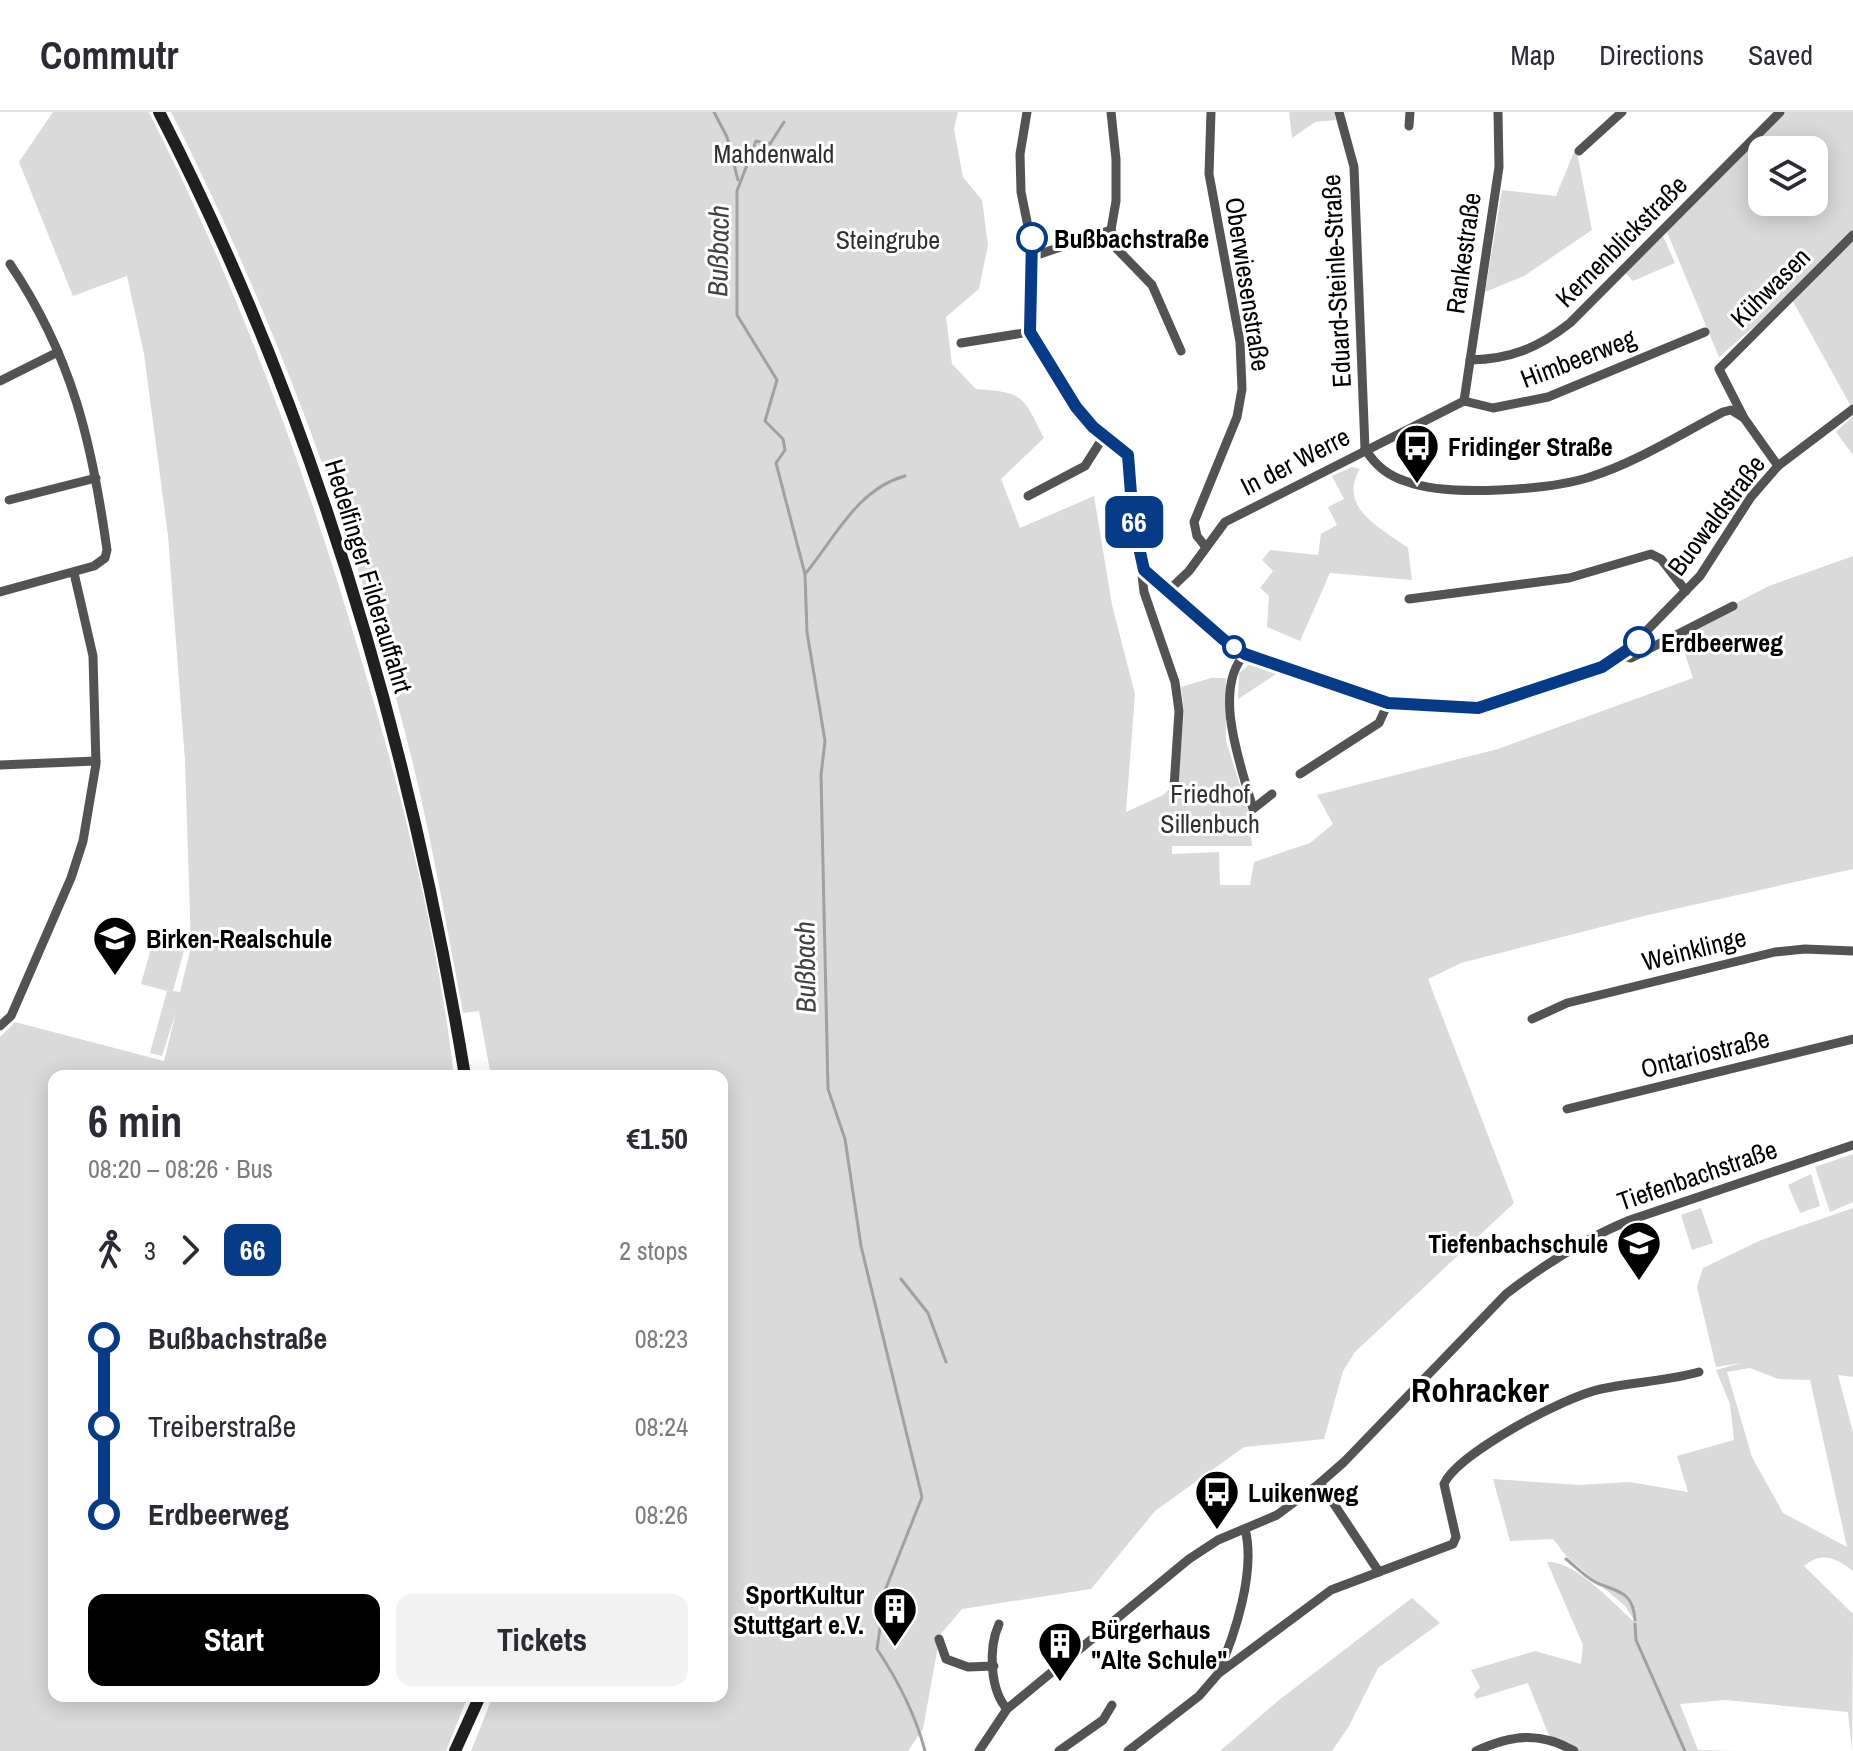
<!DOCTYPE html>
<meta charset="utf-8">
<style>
:root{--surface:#fff;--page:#f2f2f3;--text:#2b2b33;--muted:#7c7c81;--line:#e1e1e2;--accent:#000}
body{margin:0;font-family:"Archivo Narrow",sans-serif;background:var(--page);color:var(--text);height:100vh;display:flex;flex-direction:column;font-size:30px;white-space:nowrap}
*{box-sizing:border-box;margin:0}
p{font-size:26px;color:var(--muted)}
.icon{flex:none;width:44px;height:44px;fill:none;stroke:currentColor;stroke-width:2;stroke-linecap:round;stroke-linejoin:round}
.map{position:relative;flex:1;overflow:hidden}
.sheet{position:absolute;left:48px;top:958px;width:680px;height:632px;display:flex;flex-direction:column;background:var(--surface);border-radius:16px;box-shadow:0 4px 20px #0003}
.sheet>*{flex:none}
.badge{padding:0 16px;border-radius:12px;font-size:28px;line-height:52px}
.controls{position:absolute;left:1748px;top:24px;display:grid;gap:16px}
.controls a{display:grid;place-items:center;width:80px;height:80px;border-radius:16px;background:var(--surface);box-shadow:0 4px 20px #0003;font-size:40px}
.map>.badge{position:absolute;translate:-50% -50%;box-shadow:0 0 0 4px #fff}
.legs{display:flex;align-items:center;gap:12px;height:88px;padding:0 40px;font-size:26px}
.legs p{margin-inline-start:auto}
.headline{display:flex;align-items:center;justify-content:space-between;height:136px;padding:0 40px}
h1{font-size:44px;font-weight:700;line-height:60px}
.action{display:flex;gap:16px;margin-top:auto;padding:16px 40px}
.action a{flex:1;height:92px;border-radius:16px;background:var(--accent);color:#fff;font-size:32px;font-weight:700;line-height:92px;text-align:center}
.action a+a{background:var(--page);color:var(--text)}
ul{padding:0 40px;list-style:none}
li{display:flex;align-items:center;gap:28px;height:88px;font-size:30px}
li i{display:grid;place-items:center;width:12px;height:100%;margin:0 10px;background:currentColor}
li i::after{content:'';width:20px;height:20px;margin:-10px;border:6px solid;border-radius:50%;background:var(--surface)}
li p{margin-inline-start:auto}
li:first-child i{background:linear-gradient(#0000 50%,currentColor 0)}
li:last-child i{background:linear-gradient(currentColor 50%,#0000 0)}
header{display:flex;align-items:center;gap:48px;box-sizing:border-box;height:112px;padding:0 40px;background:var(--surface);border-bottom:2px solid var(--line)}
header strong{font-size:38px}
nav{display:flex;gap:44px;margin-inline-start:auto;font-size:28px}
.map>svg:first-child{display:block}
</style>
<header>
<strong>Commutr</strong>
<nav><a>Map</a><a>Directions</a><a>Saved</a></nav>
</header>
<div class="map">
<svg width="1853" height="1639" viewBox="0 0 1853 1639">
<rect width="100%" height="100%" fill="#fff"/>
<!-- green -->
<g fill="#dadada" fill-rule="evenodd">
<path d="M53 0H149C237 173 304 354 359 540 401 679 437 819 454 964H54V1584H468L446 1639H0V925L15 910 164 949 176 900 162 944 150 941 167 879 141 872 156 818 182 825 180 833 185 835 173 879 180 880 191 835 185 649 168 424 144 242 127 164 73 184 19 50Z"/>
<path d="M171 0H958L954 17 963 65 982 88 988 133 979 177 946 205 952 252 976 277C1024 280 1023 284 1044 326L1001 367 1020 416 1094 384 1112 493 1135 582 1126 700 1163 683 1178 669 1184 601 1181 575 1211 566H1226V629L1248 698 1252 734H1172V742L1219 740 1220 773H1250L1254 750 1310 731 1333 712 1317 683 1498 637 1693 566 1678 521 1769 474 1853 444V757L1648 803 1461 851 1428 867 1514 1091 1355 1240 1343 1259 1324 1327 1244 1335 1155 1399 1091 1477 962 1497 940 1523 923 1617 908 1639H471L493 1584H722V964H491L479 899 463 901C447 818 433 734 413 652 358 428 275 206 171 0Z"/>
<polygon points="1289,0 1334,0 1336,8 1315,10 1292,26"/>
<path d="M1785 0H1853V298L1790 184 1719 245 1667 120ZM1762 38H1814V90H1762Z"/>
<polygon points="1576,35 1592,118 1524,164 1485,180 1502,78 1556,84"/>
<polygon points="1663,124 1675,151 1633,169 1625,161"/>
<polygon points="1853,304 1853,343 1836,320"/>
<path d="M1352 355 1360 357C1337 396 1381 416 1408 436L1412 468 1330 461 1300 529 1267 515 1269 484 1260 476 1273 459 1262 448 1270 438 1318 443 1321 422 1337 413 1328 395 1344 387 1332 364Z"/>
<polygon points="1251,551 1276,562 1238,587 1239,561"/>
<polygon points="1853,1042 1853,1090 1830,1100 1815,1055"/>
<polygon points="1811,1062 1820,1094 1800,1101 1788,1073"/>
<polygon points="1701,1096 1713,1131 1692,1138 1681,1103"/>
<path d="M1853 1096V1265L1838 1263 1853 1320V1459C1836 1446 1822 1439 1804 1454L1853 1502 1852 1639 1848 1600 1725 1588 1680 1592 1698 1638 1739 1639H1579L1549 1624 1528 1571 1476 1587 1474 1582 1480 1575 1471 1558 1535 1539 1581 1552 1583 1533 1547 1450C1576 1448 1615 1494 1636 1511L1625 1494 1567 1445 1553 1427 1510 1429 1493 1367 1579 1373 1629 1370 1688 1380 1677 1344 1734 1328 1730 1292 1716 1258 1741 1251 1716 1255 1697 1175 1703 1156 1761 1128ZM1750 1256 1778 1267 1810 1268 1847 1435 1783 1401 1752 1345 1727 1260Z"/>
<polygon points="1412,1486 1440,1511 1378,1556 1349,1614 1332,1639 1220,1639 1279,1588"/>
</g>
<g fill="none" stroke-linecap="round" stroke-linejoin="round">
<!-- stream -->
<g stroke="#a1a1a1" stroke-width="3">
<polyline points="714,0 727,25 738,68"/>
<path d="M784 10 770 32 756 29 737 79V203L777 268 765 309 783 327 785 338 776 351 805 462 807 520 825 629 821 663 828 977 845 1027 861 1134 922 1385 886 1476 877 1537C899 1570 915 1601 925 1639"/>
<path d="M805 462C835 426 857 377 905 364"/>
<polyline points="901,1167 928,1201 946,1250"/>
<path d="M1566 1447C1575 1454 1586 1466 1597 1471 1619 1480 1633 1480 1635 1508"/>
<polyline points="1635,1512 1636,1528 1685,1639"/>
</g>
<!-- street -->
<g stroke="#535353" stroke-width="9">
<polyline points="1027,0 1020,42 1021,80 1034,144 1030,220 1076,295 1093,315 1128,343 1144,480 1175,570 1179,599 1174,675"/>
<polyline points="1111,0 1116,47 1116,89 1111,118 1116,136 1152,173 1181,239"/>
<polyline points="1339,0 1354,55 1365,337"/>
<polyline points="1409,14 1410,0"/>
<polyline points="1579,39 1622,0"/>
<polyline points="1034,144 1111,118"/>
<polyline points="961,231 1030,220"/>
<path d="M1470 248C1511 247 1538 236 1570 211L1780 0"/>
<polyline points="0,269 58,240"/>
<polyline points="1464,289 1499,55 1498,0"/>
<polyline points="1464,289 1493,296 1548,285 1705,220"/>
<path d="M1365 337C1376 354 1388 364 1408 370 1448 385 1550 378 1590 365 1637 350 1679 323 1723 300L1731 298 1744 306"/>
<polyline points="1778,354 1744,306 1719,257 1853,123"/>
<polyline points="1028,384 1085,354 1104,324"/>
<polyline points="9,388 96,366"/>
<polyline points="1205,434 1197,424 1194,410 1237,305 1242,277 1240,230 1209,62 1211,0"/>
<polyline points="1144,458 1224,528 1245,542 1388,591 1478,596 1602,555 1622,544 1700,464 1751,385 1778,354 1853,297"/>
<polyline points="1169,478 1189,459 1225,410 1464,289"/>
<path d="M0 480 94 454 105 446 107 438C92 330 72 244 10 152"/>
<polyline points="1409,487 1569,466 1651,442 1661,447 1686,479"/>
<path d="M1245 542C1211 578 1242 656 1253 697L1272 682"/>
<polyline points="1622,544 1631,546 1733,494"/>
<polyline points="0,653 96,649"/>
<polyline points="1300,662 1379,611 1388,591"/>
<polyline points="1532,907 1567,891 1775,840 1805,837 1853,839"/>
<polyline points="0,914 11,904 71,766 83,729 96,652 93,544 74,461"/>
<polyline points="1567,997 1853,927"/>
<polyline points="1320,1371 1379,1460"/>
<path d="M999 1512C988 1536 990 1578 1007 1597"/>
<polyline points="939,1527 946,1547 968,1555 994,1554"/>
<path d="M1218 1561C1235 1523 1256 1459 1245 1417"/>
<path d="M979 1639 1007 1597 1189 1447 1218 1428 1277 1403 1320 1371 1344 1350 1506 1182C1545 1152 1584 1127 1630 1108L1853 1033"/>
<polyline points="1059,1639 1103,1608 1112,1593"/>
<path d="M1128 1639 1199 1584 1218 1562 1331 1478 1453 1432 1456 1425 1444 1372C1458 1341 1566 1284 1601 1277 1634 1270 1667 1269 1699 1260"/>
<path d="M1476 1639C1511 1623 1540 1619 1574 1639"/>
</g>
<!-- secondary -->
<g stroke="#202020" stroke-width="12">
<path d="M159 0C315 302 410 630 465 964"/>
<polyline points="455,1639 480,1584"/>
</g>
</g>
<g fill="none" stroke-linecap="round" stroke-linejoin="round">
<!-- line-1 casing -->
<g stroke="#fff" stroke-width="18">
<polyline id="line-1" points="1032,126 1030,220 1076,295 1093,315 1128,343 1133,408 1144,458 1224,528 1245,542 1388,591 1478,596 1602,555 1639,530"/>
</g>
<!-- line-1 -->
<use href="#line-1" stroke="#063b88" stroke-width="12"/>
</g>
<!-- icons -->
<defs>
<g id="bus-pin" transform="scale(2.3)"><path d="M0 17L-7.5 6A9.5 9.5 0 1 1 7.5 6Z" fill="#000" stroke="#fff"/><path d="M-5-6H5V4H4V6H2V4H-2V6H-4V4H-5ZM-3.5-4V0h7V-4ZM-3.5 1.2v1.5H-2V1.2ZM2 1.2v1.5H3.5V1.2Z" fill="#fff"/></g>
<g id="school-pin" transform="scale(2.3)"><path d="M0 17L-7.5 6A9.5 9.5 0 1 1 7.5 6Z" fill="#000" stroke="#fff"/><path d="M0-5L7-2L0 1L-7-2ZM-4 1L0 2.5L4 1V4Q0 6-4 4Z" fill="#fff"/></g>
<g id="building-pin" transform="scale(2.3)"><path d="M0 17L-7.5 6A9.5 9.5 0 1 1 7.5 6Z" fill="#000" stroke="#fff"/><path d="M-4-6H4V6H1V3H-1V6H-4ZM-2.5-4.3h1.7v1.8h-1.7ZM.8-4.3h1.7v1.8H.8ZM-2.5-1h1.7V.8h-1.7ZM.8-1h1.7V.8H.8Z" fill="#fff"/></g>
</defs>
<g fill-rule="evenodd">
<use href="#bus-pin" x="1417" y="334"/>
<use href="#school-pin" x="115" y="826"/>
<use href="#school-pin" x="1639" y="1131"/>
<use href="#bus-pin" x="1217" y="1380"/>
<use href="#building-pin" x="895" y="1497"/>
<use href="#building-pin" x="1060" y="1532"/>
</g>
<!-- markers -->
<g fill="#fff" stroke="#063b88" stroke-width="4">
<circle cx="1032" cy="126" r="14"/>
<circle cx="1639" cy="530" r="14"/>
<circle cx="1234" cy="535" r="10"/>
</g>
<g text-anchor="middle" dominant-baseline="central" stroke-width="6" stroke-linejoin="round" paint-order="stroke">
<!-- park labels -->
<g font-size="26" fill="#313131" stroke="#fff">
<text x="774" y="41">Mahdenwald</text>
<text x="888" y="127">Steingrube</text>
<text x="1210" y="681">Friedhof<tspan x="1210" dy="30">Sillenbuch</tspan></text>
</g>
<!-- stop labels -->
<g font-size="26" font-weight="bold" fill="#000" stroke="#fff" text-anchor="start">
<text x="1054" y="126">Bußbachstraße</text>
<text x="1661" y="530">Erdbeerweg</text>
</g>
<!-- street labels -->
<g font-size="26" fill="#000" stroke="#fff">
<text transform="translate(1621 129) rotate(-45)">Kernenblickstraße</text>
<text transform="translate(1463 141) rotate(-82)">Rankestraße</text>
<text transform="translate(1336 169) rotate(-93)">Eduard-Steinle-Straße</text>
<text transform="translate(1248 172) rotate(81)">Oberwiesenstraße</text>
<text transform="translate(1770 175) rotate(-45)">Kühwasen</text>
<text transform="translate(1578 246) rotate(-21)">Himbeerweg</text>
<text transform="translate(1295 349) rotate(-27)">In der Werre</text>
<text transform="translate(1716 403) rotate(-53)">Buowaldstraße</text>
<text transform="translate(369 464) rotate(73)">Hedelfinger Filderauffahrt</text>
<text transform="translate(1694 837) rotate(-14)">Weinklinge</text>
<text transform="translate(1705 941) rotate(-14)">Ontariostraße</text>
<text transform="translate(1697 1063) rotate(-19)">Tiefenbachstraße</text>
</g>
<!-- poi labels -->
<g font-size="26" font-weight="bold" fill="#000" stroke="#fff" text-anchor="start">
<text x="1448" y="334">Fridinger Straße</text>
<text x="146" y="826">Birken-Realschule</text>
<text x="1608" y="1131" text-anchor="end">Tiefenbachschule</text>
<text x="1248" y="1380">Luikenweg</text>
<text x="864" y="1482" text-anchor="end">SportKultur<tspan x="864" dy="30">Stuttgart e.V.</tspan></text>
<text x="1091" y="1517">Bürgerhaus<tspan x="1091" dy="30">"Alte Schule"</tspan></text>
</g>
<!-- water labels -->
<g font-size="28" font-style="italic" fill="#424242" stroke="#fff">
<text transform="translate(718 139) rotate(-89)">Bußbach</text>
<text transform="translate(805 855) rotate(-91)">Bußbach</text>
</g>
<!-- district labels -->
<g font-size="34" font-weight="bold" fill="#000" stroke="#fff">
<text x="1480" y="1278">Rohracker</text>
</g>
</g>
</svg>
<div class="controls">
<a><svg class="icon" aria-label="layers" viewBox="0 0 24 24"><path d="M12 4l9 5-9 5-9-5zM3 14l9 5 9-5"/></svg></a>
</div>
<b class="badge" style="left:1134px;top:410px;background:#063b88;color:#fff">66</b>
<section class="sheet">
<div class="headline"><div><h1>6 min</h1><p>08:20 – 08:26 · Bus</p></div><b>€1.50</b></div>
<div class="legs"><svg class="icon" aria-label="walk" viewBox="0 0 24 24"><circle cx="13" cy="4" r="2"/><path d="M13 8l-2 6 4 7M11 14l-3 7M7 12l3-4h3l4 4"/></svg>3<svg class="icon" aria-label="forward" viewBox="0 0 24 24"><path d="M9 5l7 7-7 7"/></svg><b class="badge" style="background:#063b88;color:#fff">66</b><p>2 stops</p></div>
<ul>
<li><i style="color:#063b88"></i><b>Bußbachstraße</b><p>08:23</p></li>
<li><i style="color:#063b88"></i><span>Treiberstraße</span><p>08:24</p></li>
<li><i style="color:#063b88"></i><b>Erdbeerweg</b><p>08:26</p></li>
</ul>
<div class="action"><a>Start</a><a>Tickets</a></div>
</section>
</div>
